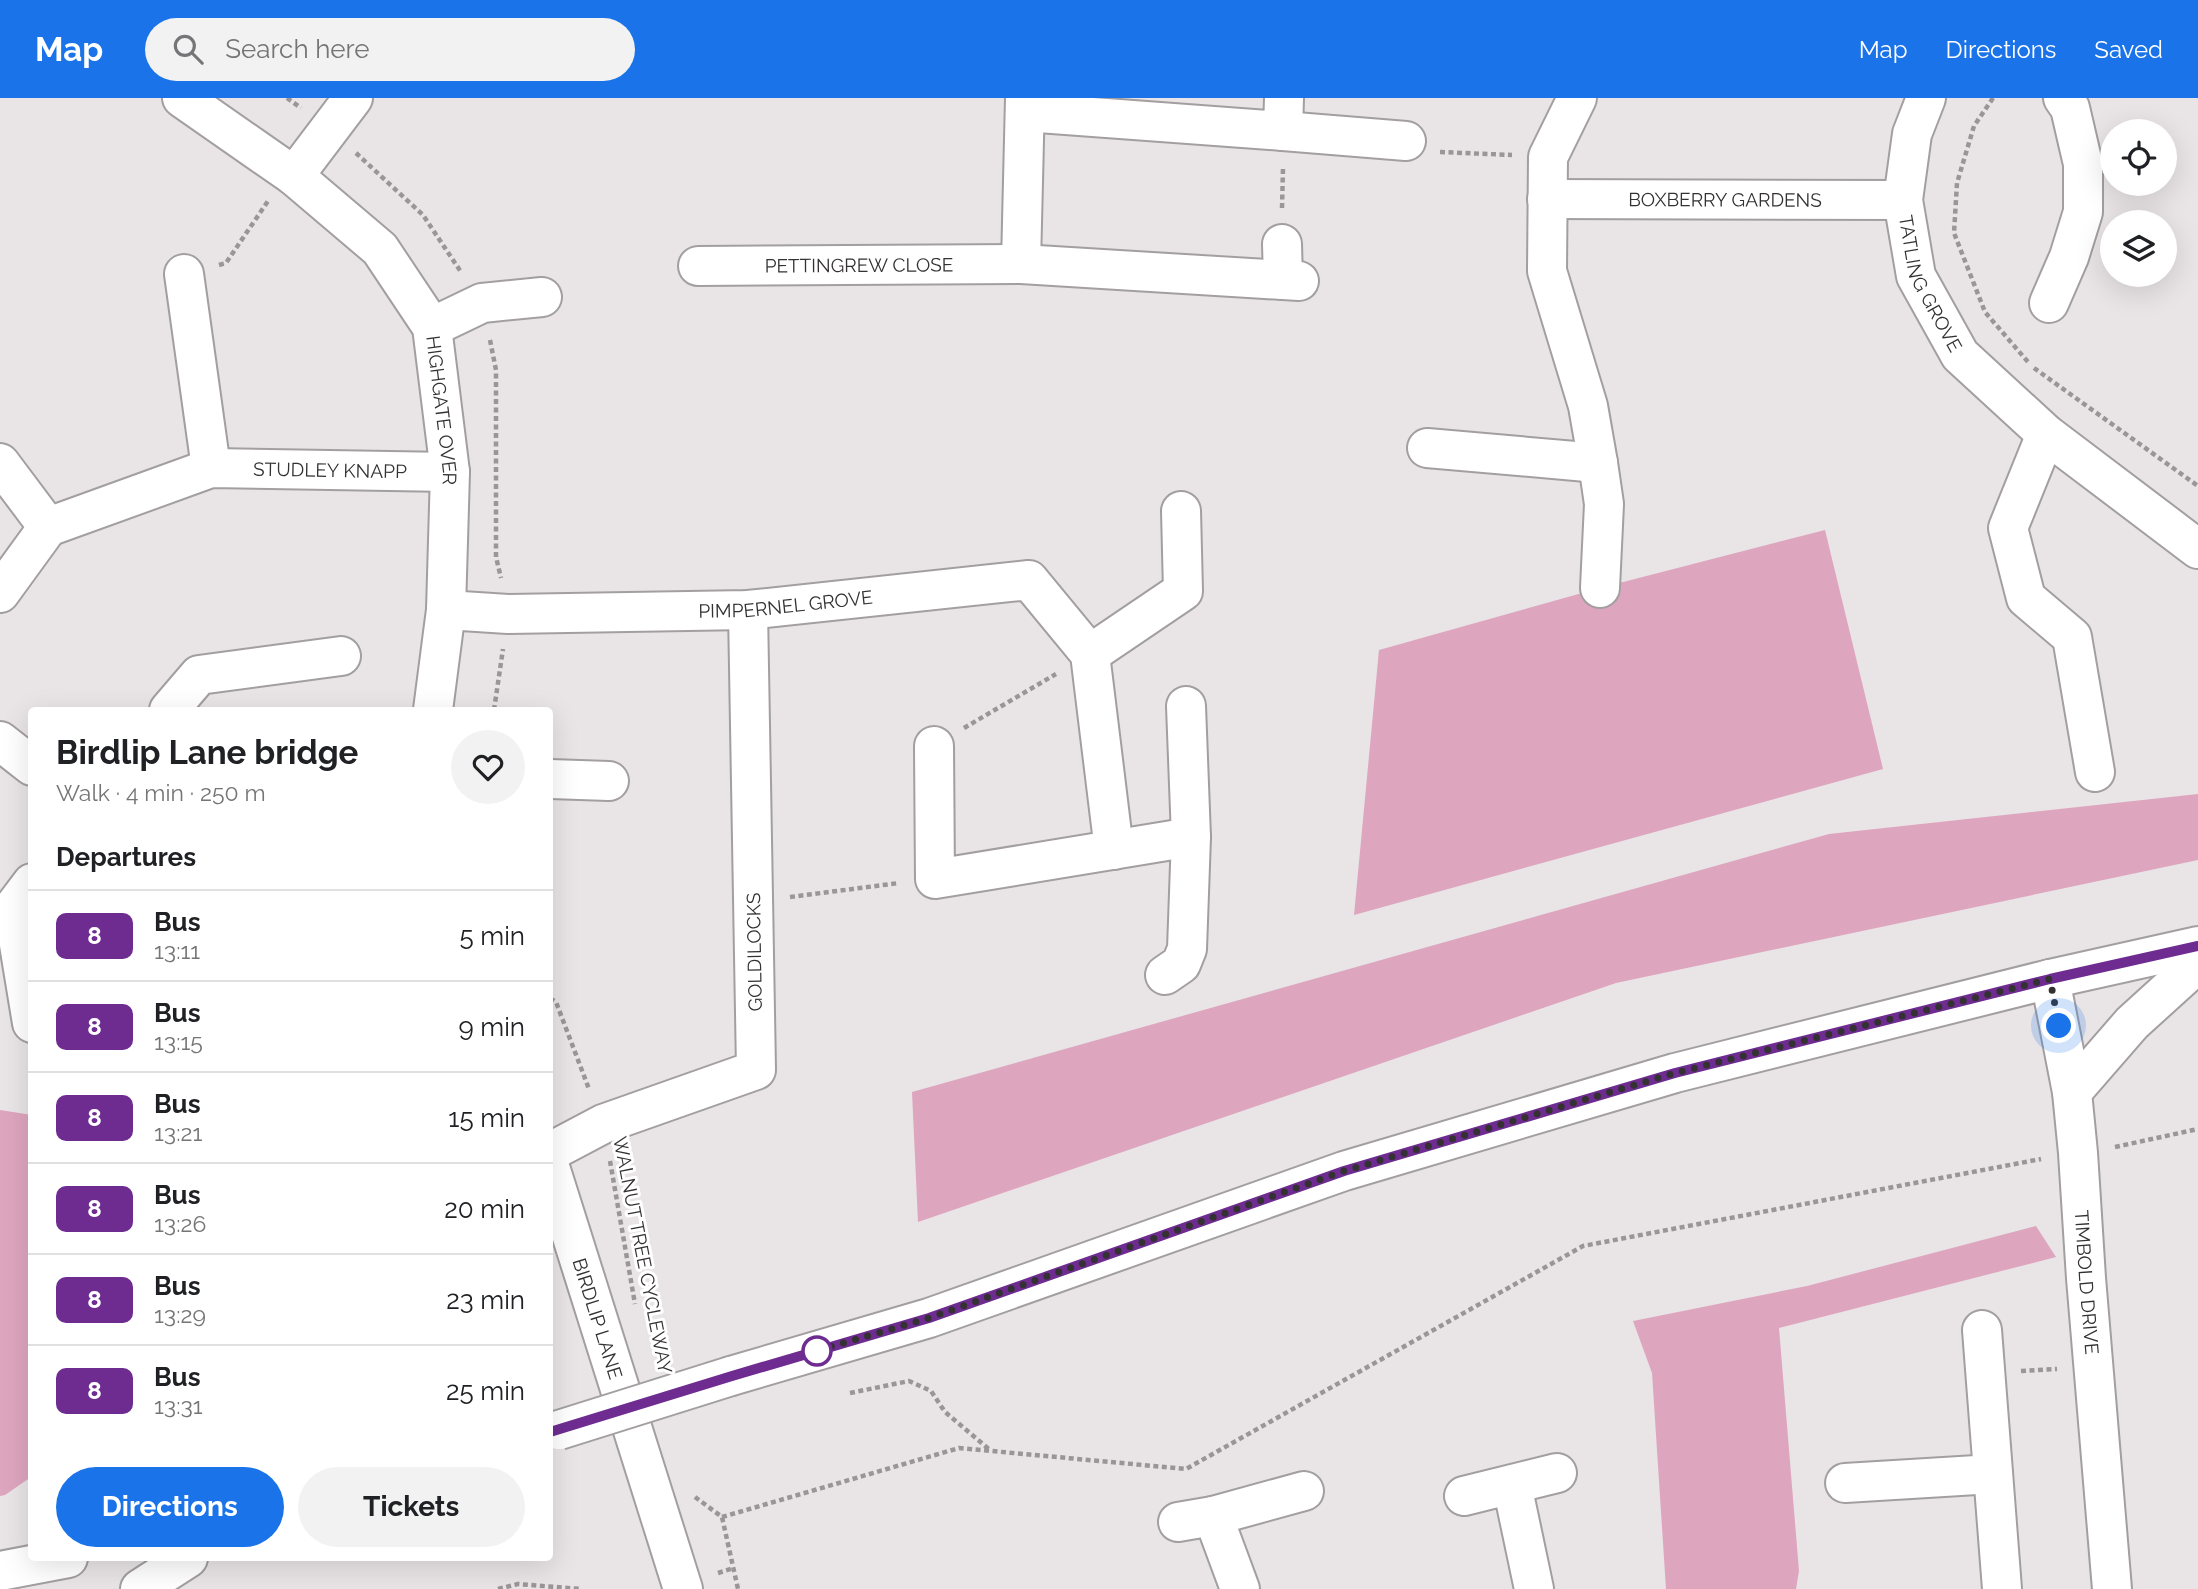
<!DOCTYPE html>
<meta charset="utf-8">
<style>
:root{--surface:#fff;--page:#f2f2f2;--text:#202124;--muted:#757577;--line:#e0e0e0;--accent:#1a73e8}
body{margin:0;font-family:Raleway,sans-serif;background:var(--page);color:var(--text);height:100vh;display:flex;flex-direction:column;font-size:26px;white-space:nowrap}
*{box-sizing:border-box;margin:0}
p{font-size:23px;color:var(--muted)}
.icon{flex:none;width:38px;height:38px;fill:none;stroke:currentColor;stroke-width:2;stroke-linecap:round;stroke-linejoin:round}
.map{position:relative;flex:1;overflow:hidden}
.details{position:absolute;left:28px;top:609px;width:525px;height:854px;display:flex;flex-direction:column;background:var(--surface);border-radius:7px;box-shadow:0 7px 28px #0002}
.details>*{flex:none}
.badge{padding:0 14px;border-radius:10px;font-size:24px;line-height:46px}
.tools{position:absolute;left:2100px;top:21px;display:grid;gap:14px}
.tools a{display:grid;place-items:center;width:77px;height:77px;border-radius:50%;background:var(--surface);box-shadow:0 7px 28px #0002;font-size:35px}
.you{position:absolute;width:35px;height:35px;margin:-18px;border:5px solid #fff;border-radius:50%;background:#1a73e8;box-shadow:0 0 0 10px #1a73e833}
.map>.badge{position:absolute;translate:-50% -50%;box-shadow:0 0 0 4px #fff}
h2{padding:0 28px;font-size:26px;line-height:63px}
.round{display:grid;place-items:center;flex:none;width:74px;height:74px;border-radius:37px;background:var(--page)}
.head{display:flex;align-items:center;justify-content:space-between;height:119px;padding:0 28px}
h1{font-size:33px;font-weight:700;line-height:52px}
.action{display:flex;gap:14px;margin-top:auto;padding:14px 28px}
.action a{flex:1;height:80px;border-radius:42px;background:var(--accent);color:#fff;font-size:28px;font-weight:700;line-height:80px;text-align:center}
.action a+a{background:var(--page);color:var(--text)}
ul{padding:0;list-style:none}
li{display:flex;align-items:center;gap:21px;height:91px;padding:0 28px;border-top:2px solid var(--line)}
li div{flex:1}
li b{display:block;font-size:26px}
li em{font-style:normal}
li .badge{min-width:77px;font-weight:700;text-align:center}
header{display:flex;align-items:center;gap:42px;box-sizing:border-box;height:98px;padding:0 35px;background:var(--accent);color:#fff}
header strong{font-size:33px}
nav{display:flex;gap:38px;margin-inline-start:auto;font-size:24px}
.search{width:490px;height:63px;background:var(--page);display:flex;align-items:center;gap:18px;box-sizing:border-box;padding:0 24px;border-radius:38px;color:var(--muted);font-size:26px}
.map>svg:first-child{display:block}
</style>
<header>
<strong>Map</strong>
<div class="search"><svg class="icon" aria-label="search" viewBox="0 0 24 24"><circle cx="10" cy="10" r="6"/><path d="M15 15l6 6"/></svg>Search here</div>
<nav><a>Map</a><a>Directions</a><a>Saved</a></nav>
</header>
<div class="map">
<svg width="2198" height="1491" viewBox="0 0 2198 1491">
<rect width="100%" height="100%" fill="#e9e4e6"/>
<!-- green -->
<g fill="#dea5bf">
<polygon points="1825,432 1883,671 1354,817 1379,552 1600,490"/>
<polygon points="2198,696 2198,762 1616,885 918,1124 912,994 1829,736"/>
<polygon points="0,1012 32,1017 31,1379 5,1397 0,1398"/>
<polygon points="2036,1128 2056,1159 1779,1230 1799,1473 1796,1491 1666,1491 1652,1275 1633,1223 1807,1188"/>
</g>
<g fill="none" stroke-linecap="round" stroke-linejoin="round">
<!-- minor casing -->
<g stroke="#a39fa0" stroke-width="42">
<g id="minor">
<path id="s1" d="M182 0 294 78 380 151 432 229 450 374 446 512 433 612"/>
<polyline points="1577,0 1548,59 1547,173 1588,308 1598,365 1604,406 1600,490"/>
<path id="s2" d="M1926 0 1912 36 1903 102 1916 178 1960 257 2046 336 2198 451"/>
<polyline points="1025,14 1283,33 1284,0"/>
<polyline points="1283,33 1406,43"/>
<polyline points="294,78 353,0"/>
<path id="s3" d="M1547 101 1903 102"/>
<polyline points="1282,146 1283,182"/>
<polyline points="1021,166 1025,0"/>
<path id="s4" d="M698 168 1021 166 1299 183"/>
<polyline points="184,176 211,370"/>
<polyline points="2049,205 2069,159 2083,114 2083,66 2070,10 2063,0"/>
<polyline points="432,229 482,205 542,199"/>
<polyline points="2046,336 2008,430 2026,500 2072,539 2095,674"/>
<polyline points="1427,350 1598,365"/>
<polyline points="0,365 48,429"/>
<path id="s5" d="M0 495 48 429 211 370 450 374"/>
<path id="s6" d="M446 512 508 516 748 512 1029 482 1090 556 1114 752"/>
<polyline points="1090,556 1183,493 1181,413"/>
<polyline points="169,612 199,577 341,558"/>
<polyline points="0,643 32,668"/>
<polyline points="934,648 935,781 1191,739"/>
<polyline points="550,681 609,683"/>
<polyline points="32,785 13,810 32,925"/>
<polyline points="1165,877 1181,866 1187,851 1191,739 1186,608"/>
<path id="s7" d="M2050 881 2072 994 2078 1055 2086 1180 2112 1491"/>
<polyline points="2072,994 2132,925 2198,865"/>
<polyline points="550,1054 603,1026 756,972 748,512"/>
<path id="s8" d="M550 1069 683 1491"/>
<polyline points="1982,1232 2002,1491"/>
<polyline points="731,1278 929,1220 1344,1073 1675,975 2050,881 2198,848"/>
<polyline points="1845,1385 1993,1376"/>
<polyline points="1512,1387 1534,1491"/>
<polyline points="1464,1398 1557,1375"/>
<polyline points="1178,1424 1213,1418"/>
<polyline points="0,1473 68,1460"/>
<polyline points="140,1491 188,1460"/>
<polyline points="1240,1491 1213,1418 1304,1393"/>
</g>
</g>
<!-- path -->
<g stroke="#9a9698" stroke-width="4.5" stroke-dasharray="5 3.5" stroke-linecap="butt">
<polyline points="287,0 301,10"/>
<polyline points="1993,0 1974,28 1957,85 1954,135 1985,214 2028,264"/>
<polyline points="1440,54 1512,57"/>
<polyline points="356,55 423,117 461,174"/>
<polyline points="1282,110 1283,70"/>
<polyline points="219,167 226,165 268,103"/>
<polyline points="490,242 496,272 496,459 501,480"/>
<polyline points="2034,270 2198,388"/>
<polyline points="494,612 503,551"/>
<polyline points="964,630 1056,576"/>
<polyline points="790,799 899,785"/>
<polyline points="550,900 556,904 589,991"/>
<polyline points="2115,1049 2198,1031"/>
<polyline points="610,1063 635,1206"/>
<polyline points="2021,1273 2057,1271"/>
<polyline points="850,1295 909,1283 931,1293 945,1314 990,1352"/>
<polyline points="695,1399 722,1419 738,1491"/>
<polyline points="722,1419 959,1350 1186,1371 1583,1148 2041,1061"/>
<polyline points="718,1475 734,1470"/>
<polyline points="498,1491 518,1486 581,1491"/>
</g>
<!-- minor -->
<use href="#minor" stroke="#fff" stroke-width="38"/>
<!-- minor-bridge casing -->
<g stroke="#a39fa0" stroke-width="42" stroke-linecap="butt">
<polyline id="minor-bridge" points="559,1332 731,1278"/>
</g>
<!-- minor-bridge -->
<use href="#minor-bridge" stroke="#fff" stroke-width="38"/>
</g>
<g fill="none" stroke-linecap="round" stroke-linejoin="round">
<!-- line casing -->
<g stroke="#fff" stroke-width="16">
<polyline id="line" points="550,1334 732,1278 929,1220 1344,1073 1675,975 2050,881 2198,848"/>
</g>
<!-- line -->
<use href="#line" stroke="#6e2c91" stroke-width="10"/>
<!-- walk -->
<polyline stroke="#333132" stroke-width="7" stroke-dasharray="0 12.6" points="817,1253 806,1256 929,1220 1344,1073 1675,975 2050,881 2059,928"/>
</g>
<!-- markers -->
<circle fill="#fff" stroke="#6e2c91" stroke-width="3.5" cx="817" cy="1253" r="14"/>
<g text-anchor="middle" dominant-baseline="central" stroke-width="6" stroke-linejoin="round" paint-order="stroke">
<!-- street labels -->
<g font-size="19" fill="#333132" stroke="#fff">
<text stroke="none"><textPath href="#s3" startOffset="178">BOXBERRY GARDENS</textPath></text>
<text stroke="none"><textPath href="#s4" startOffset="161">PETTINGREW CLOSE</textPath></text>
<text stroke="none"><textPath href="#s2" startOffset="194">TATLING GROVE</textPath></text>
<text stroke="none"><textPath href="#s1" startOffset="427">HIGHGATE OVER</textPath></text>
<text stroke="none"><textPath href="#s5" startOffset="374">STUDLEY KNAPP</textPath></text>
<text stroke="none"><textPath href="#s6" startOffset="340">PIMPERNEL GROVE</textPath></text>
<text transform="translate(754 854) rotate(-91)">GOLDILOCKS</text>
<text transform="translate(643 1157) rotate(79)">WALNUT TREE CYCLEWAY</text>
<text stroke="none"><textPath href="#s7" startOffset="306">TIMBOLD DRIVE</textPath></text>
<text stroke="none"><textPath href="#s8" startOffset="159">BIRDLIP LANE</textPath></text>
</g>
</g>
</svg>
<div class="tools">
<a><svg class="icon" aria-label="locate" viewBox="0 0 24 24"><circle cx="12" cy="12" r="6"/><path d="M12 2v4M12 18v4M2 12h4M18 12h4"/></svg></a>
<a><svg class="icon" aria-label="layers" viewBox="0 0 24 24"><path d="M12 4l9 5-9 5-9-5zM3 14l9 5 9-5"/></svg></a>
</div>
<div class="you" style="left:2059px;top:928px"></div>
<section class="details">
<div class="head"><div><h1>Birdlip Lane bridge</h1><p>Walk · 4 min · 250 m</p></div><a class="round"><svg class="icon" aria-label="heart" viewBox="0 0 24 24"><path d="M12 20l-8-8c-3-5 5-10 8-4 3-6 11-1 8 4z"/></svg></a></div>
<h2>Departures</h2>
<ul>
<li><span class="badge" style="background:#6e2c91;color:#fff">8</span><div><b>Bus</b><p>13:11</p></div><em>5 min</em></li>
<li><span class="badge" style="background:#6e2c91;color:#fff">8</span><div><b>Bus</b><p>13:15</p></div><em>9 min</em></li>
<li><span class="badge" style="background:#6e2c91;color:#fff">8</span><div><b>Bus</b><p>13:21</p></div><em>15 min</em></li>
<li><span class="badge" style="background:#6e2c91;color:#fff">8</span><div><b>Bus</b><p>13:26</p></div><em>20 min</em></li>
<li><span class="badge" style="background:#6e2c91;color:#fff">8</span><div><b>Bus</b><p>13:29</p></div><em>23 min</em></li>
<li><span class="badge" style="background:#6e2c91;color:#fff">8</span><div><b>Bus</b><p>13:31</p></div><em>25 min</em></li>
</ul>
<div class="action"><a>Directions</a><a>Tickets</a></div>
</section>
</div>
